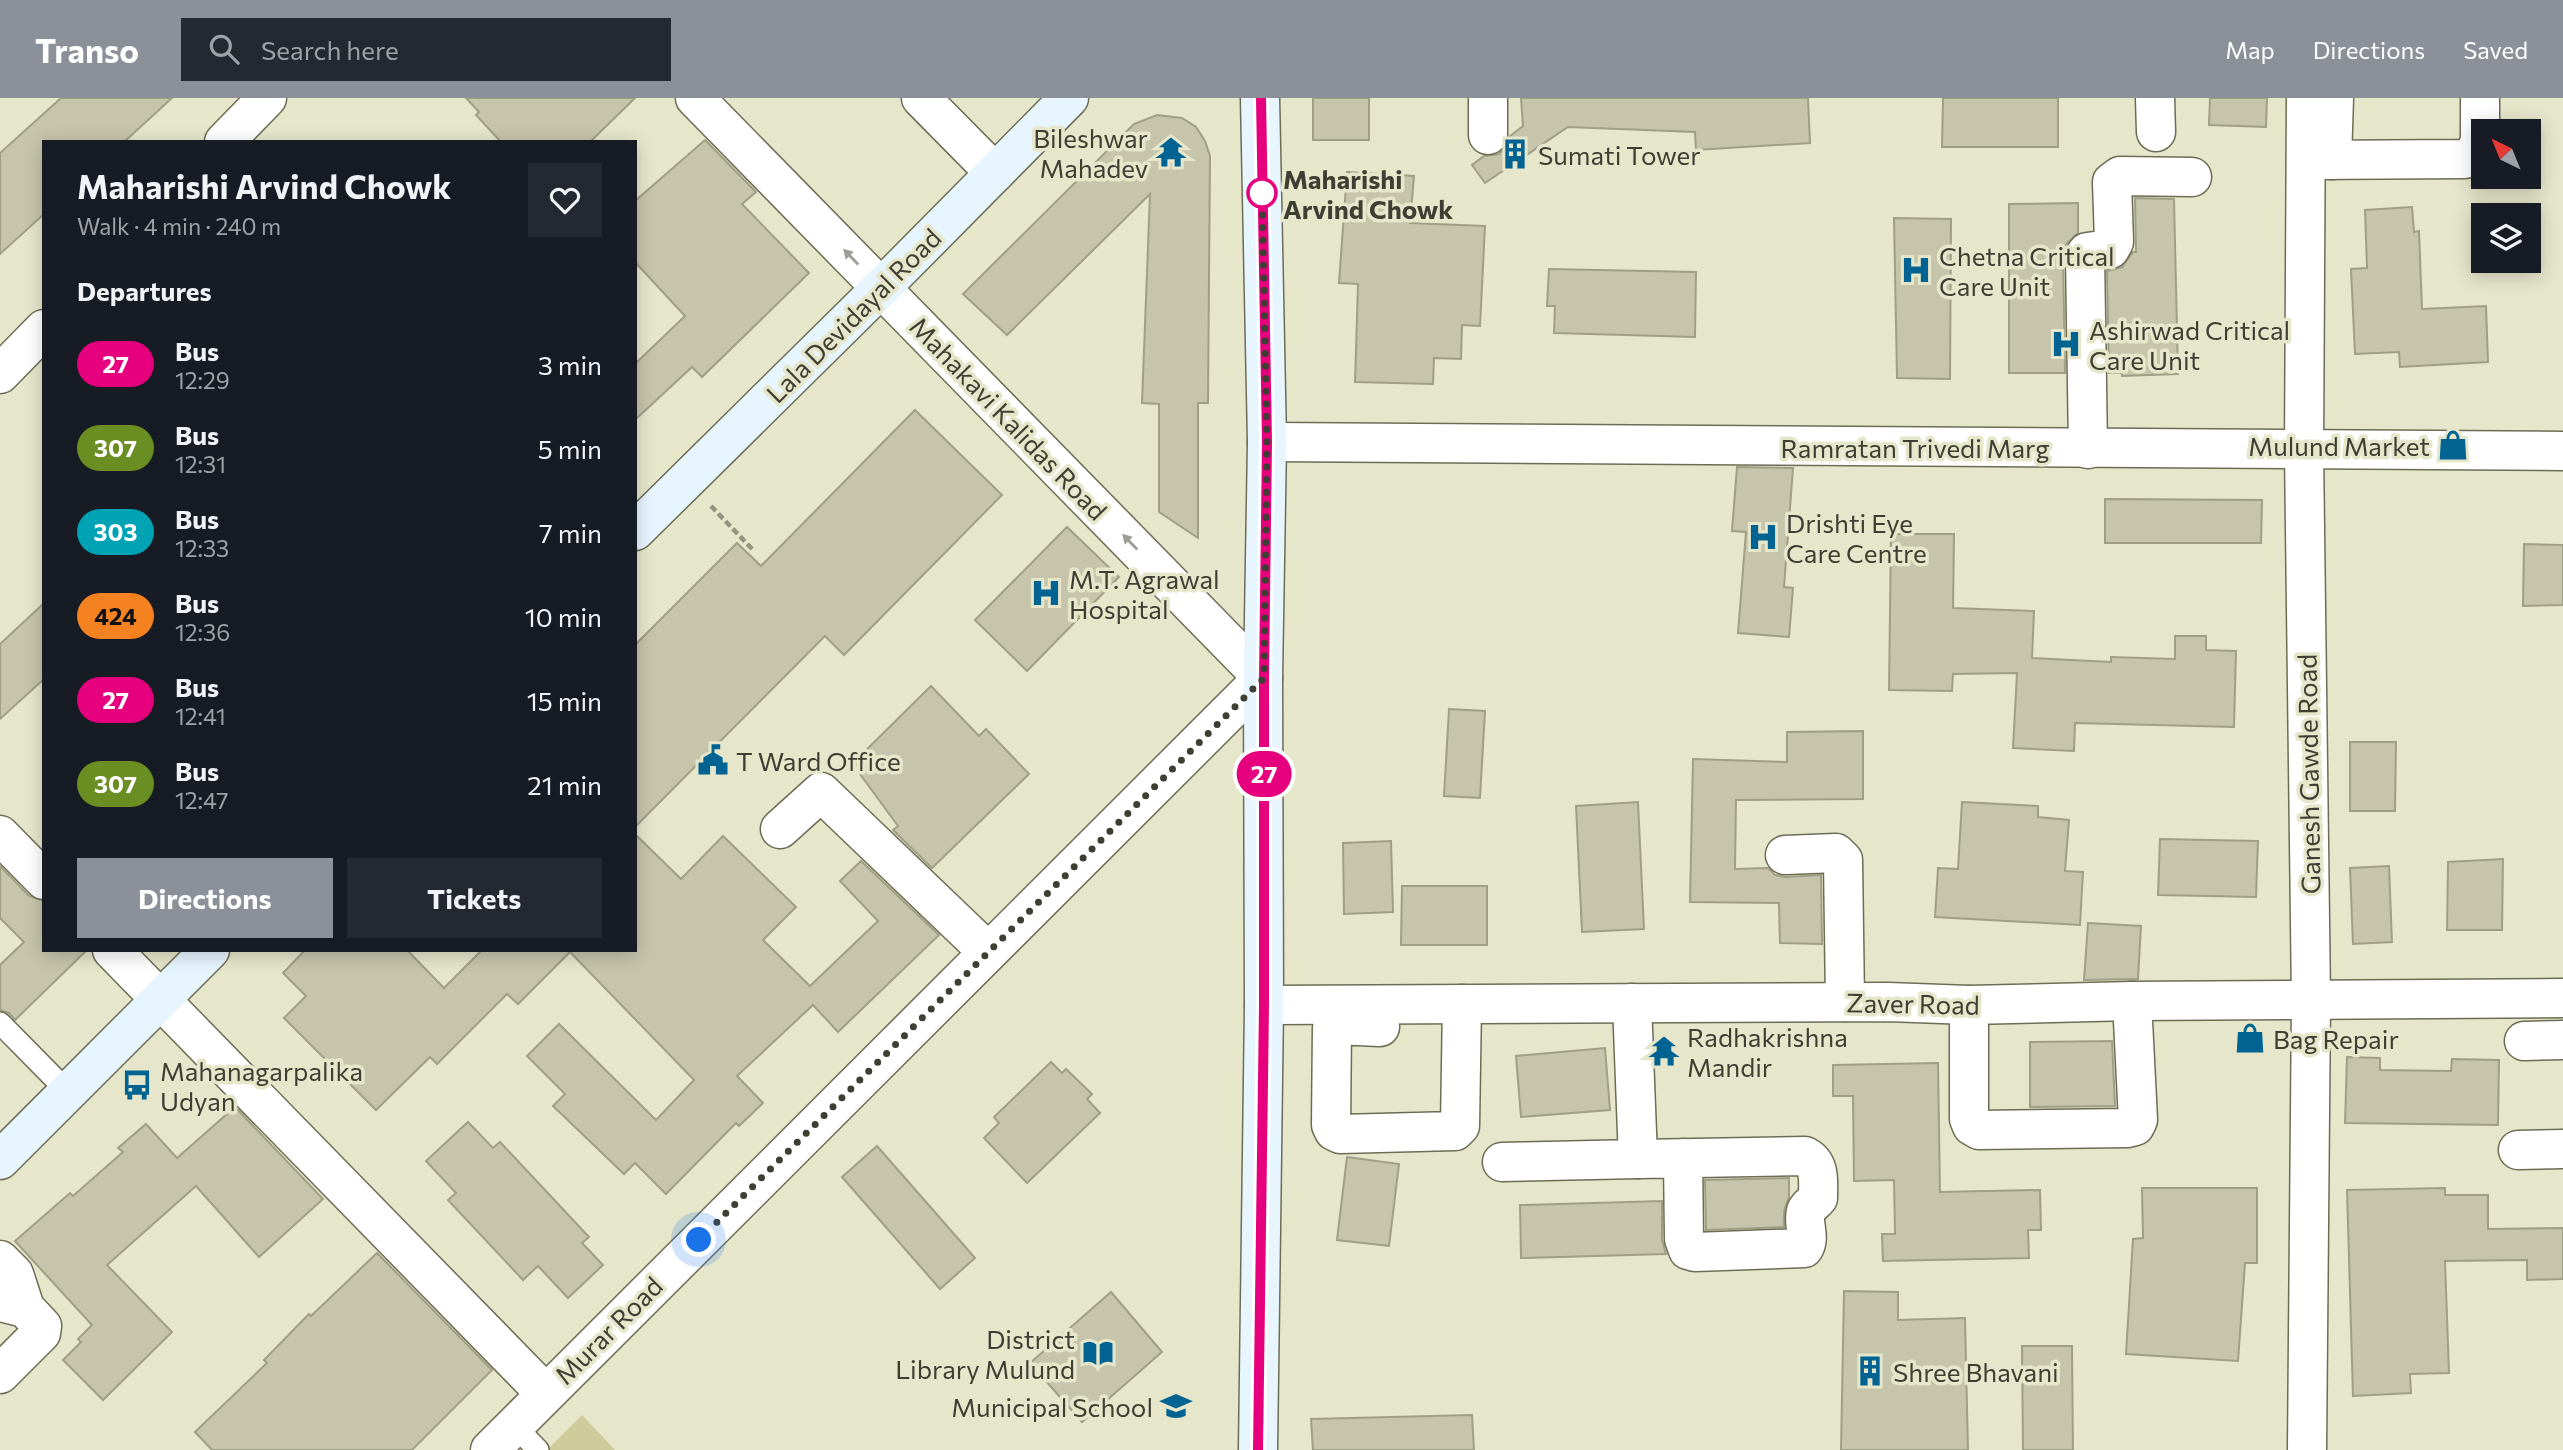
<!DOCTYPE html>
<meta charset="utf-8">
<style>
:root{--surface:#171b24;--page:#242831;--text:#f1f3f6;--muted:#9ea1a6;--accent:#8c9099}
body{margin:0;font-family:Commissioner,sans-serif;background:var(--page);color:var(--text);height:100vh;display:flex;flex-direction:column;font-size:26px;white-space:nowrap}
*{box-sizing:border-box;margin:0}
p{font-size:23px;color:var(--muted)}
.icon{flex:none;width:38px;height:38px;fill:none;stroke:currentColor;stroke-width:2;stroke-linecap:round;stroke-linejoin:round}
.map{position:relative;flex:1;overflow:hidden}
.details{position:absolute;left:42px;top:42px;width:595px;height:812px;display:flex;flex-direction:column;background:var(--surface);border-radius:0px;box-shadow:0 4px 18px #0003}
.details>*{flex:none}
.badge{padding:0 14px;border-radius:23px;font-size:24px;line-height:46px}
.needle{width:46px;rotate:317deg}
.buttons{position:absolute;left:2471px;top:21px;display:grid;gap:14px}
.buttons a{display:grid;place-items:center;width:70px;height:70px;border-radius:0px;background:var(--surface);box-shadow:0 4px 18px #0003;font-size:35px}
.you{position:absolute;width:35px;height:35px;margin:-18px;border:5px solid #fff;border-radius:50%;background:#1a73e8;box-shadow:0 0 0 10px #1a73e833}
.map>.badge{position:absolute;translate:-50% -50%;box-shadow:0 0 0 4px #fff}
h2{padding:0 35px;font-size:26px;line-height:63px}
.round{display:grid;place-items:center;flex:none;width:74px;height:74px;border-radius:0px;background:var(--page)}
.headline{display:flex;align-items:center;justify-content:space-between;height:119px;padding:0 35px}
h1{font-size:33px;font-weight:700;line-height:52px}
.cta{display:flex;gap:14px;margin-top:auto;padding:14px 35px}
.cta a{flex:1;height:80px;border-radius:0px;background:var(--accent);color:#fff;font-size:28px;font-weight:700;line-height:80px;text-align:center}
.cta a+a{background:var(--page);color:var(--text)}
ul{padding:0;list-style:none}
li{display:flex;align-items:center;gap:21px;height:84px;padding:0 35px}
li div{flex:1}
li b{display:block;font-size:26px}
li em{font-style:normal}
li .badge{min-width:77px;font-weight:700;text-align:center}
header{display:flex;align-items:center;gap:42px;box-sizing:border-box;height:98px;padding:0 35px;background:var(--accent);color:#fff}
header strong{font-size:33px}
nav{display:flex;gap:38px;margin-inline-start:auto;font-size:24px}
.search{width:490px;height:63px;background:var(--page);display:flex;align-items:center;gap:18px;box-sizing:border-box;padding:0 24px;border-radius:0px;color:var(--muted);font-size:26px}
.map>svg:first-child{display:block}
</style>
<header>
<strong>Transo</strong>
<div class="search"><svg class="icon" aria-label="search" viewBox="0 0 24 24"><circle cx="10" cy="10" r="6"/><path d="M15 15l6 6"/></svg>Search here</div>
<nav><a>Map</a><a>Directions</a><a>Saved</a></nav>
</header>
<div class="map">
<svg width="2563" height="1352" viewBox="0 0 2563 1352">
<rect width="100%" height="100%" fill="#e6e6cb"/>
<!-- green -->
<polygon fill="#cdcb9a" points="582,1317 615,1352 547,1352"/>
<!-- building -->
<g fill="#c6c5ab" stroke="#9f9f85" stroke-width="2">
<polygon points="61,0 172,0 124,44 44,44 44,116 0,156 0,55"/>
<polygon points="466,0 635,0 590,44 501,44 476,17 479,14"/>
<rect x="1313" y="0" width="56" height="42"/>
<polygon points="1521,0 1808,0 1810,45 1696,52 1695,34 1568,29 1485,85 1472,67 1484,58 1499,56 1507,47 1510,38 1523,28"/>
<polygon points="1943,0 2058,0 2058,49 1942,49"/>
<polygon points="2210,0 2267,0 2266,29 2209,27"/>
<polygon points="1157,17 1182,20 1196,29 1205,43 1210,58 1208,305 1198,305 1198,440 1159,414 1159,306 1142,305 1150,96 1007,237 963,196 1134,26"/>
<polygon points="705,42 756,94 742,106 809,175 702,279 692,269 635,322 635,266 685,218 635,164 635,103"/>
<polygon points="1347,74 1414,78 1410,125 1485,128 1480,228 1462,227 1461,261 1434,260 1433,286 1355,284 1358,186 1339,185"/>
<polygon points="2135,100 2174,101 2178,276 2122,278 2122,275 2109,275 2107,173 2122,169 2133,154 2136,154"/>
<polygon points="2078,105 2078,135 2067,145 2063,157 2065,275 2009,275 2009,106"/>
<polygon points="2412,109 2414,134 2419,133 2422,211 2486,208 2488,264 2400,269 2399,254 2355,256 2351,171 2367,170 2365,112"/>
<polygon points="1894,120 1951,121 1950,281 1897,280"/>
<polygon points="1549,171 1696,174 1695,239 1554,235 1555,208 1547,208"/>
<polygon points="915,312 1002,397 844,557 825,538 635,729 635,547 737,445 761,468"/>
<polygon points="1737,369 1793,370 1784,489 1793,490 1789,539 1738,535 1746,434 1732,433"/>
<polygon points="2105,401 2262,402 2261,445 2105,445"/>
<polygon points="1067,429 1119,479 1027,573 975,522"/>
<polygon points="1891,436 1954,436 1953,510 2034,513 2032,560 2111,564 2111,559 2175,561 2175,538 2206,538 2206,552 2236,553 2234,629 2075,625 2074,653 2013,650 2017,575 1953,576 1952,593 1889,592"/>
<polygon points="2524,446 2563,447 2563,507 2523,508"/>
<polygon points="44,505 44,581 0,621 0,546"/>
<polygon points="931,588 979,638 986,631 1029,676 932,770 893,732 898,728 860,676 856,662"/>
<polygon points="1449,611 1485,613 1480,700 1444,698"/>
<polygon points="1863,633 1863,701 1736,702 1735,771 1768,770 1775,777 1785,779 1821,777 1822,846 1780,845 1779,805 1690,804 1693,661 1787,664 1787,634"/>
<polygon points="2350,644 2396,644 2395,713 2350,713"/>
<polygon points="1638,704 1644,831 1582,834 1576,708"/>
<polygon points="1962,704 2038,708 2038,719 2069,722 2065,773 2083,774 2080,827 1935,819 1938,770 1958,771"/>
<polygon points="635,736 681,781 723,738 796,809 763,842 810,888 878,823 840,783 861,763 939,837 838,934 813,907 737,978 763,1005 739,1028 736,1025 666,1096 635,1065 624,1076 553,1008 565,996 527,958 559,926 656,1022 694,982 570,854 518,906 507,896 437,966 430,959 376,1012 284,920 306,898 283,875 305,852 407,852 444,890 482,852 635,852"/>
<polygon points="2160,741 2258,743 2256,799 2158,797"/>
<polygon points="1391,743 1393,814 1344,816 1343,745"/>
<polygon points="2503,761 2502,832 2447,832 2448,764"/>
<polygon points="0,768 29,798 44,803 44,852 87,852 15,922 9,915 0,912 0,867 24,844 0,820"/>
<polygon points="2389,768 2392,844 2353,846 2350,770"/>
<polygon points="1402,788 1487,788 1487,847 1401,847"/>
<polygon points="2088,825 2141,828 2138,881 2084,882"/>
<polygon points="2112,943 2115,1008 2030,1009 2030,944"/>
<polygon points="1605,950 1610,1012 1521,1019 1516,958"/>
<polygon points="2347,959 2380,960 2380,972 2451,973 2452,961 2499,962 2498,1027 2345,1025"/>
<polygon points="1051,964 1062,975 1066,971 1092,996 1087,1001 1100,1015 1027,1085 984,1040 999,1025 994,1019"/>
<polygon points="1938,965 1940,1094 2040,1092 2041,1132 2028,1132 2029,1160 1883,1163 1882,1136 1895,1136 1894,1082 1854,1083 1853,998 1833,998 1833,967"/>
<polygon points="235,1009 323,1101 259,1159 196,1088 107,1167 172,1234 103,1302 63,1262 81,1244 78,1241 92,1227 15,1143 70,1095 73,1098 123,1054 118,1050 146,1026 177,1060"/>
<polygon points="468,1024 493,1050 500,1044 589,1139 582,1145 603,1167 568,1200 538,1168 523,1182 448,1102 456,1095 426,1063"/>
<polygon points="877,1048 975,1160 940,1191 842,1079"/>
<polygon points="1347,1059 1399,1066 1389,1148 1337,1142"/>
<polygon points="1789,1080 1789,1099 1784,1113 1784,1129 1706,1132 1705,1082"/>
<polygon points="2142,1090 2257,1090 2257,1165 2245,1165 2238,1263 2126,1256 2133,1141 2143,1140"/>
<polygon points="2445,1090 2445,1097 2488,1097 2488,1131 2563,1130 2563,1181 2527,1182 2527,1162 2445,1163 2449,1275 2410,1276 2411,1295 2353,1298 2347,1092"/>
<polygon points="1662,1103 1662,1142 1666,1156 1521,1160 1520,1107"/>
<polygon points="377,1155 492,1272 412,1352 212,1352 195,1334 267,1265 264,1262 309,1216 311,1218"/>
<polygon points="1844,1193 1898,1194 1898,1222 1965,1220 1968,1352 1841,1352"/>
<polygon points="1111,1194 1162,1254 1082,1324 1030,1265"/>
<polygon points="2022,1248 2072,1248 2073,1352 2023,1352"/>
<polygon points="1472,1317 1474,1352 1313,1352 1311,1321"/>
</g>
<g fill="none" stroke-linecap="round" stroke-linejoin="round">
<!-- lane casing -->
<g stroke="#6d6d55" stroke-width="24">
<g id="lane">
<polyline points="0,925 68,994"/>
<polyline points="514,1327 538,1352"/>
</g>
</g>
<!-- street casing -->
<g stroke="#6d6d55" stroke-width="41">
<g id="street">
<polyline points="921,0 995,75"/>
<polyline points="2155,0 2156,34"/>
<polyline points="2306,0 2304,353 2311,902 2307,1352"/>
<polyline points="1488,37 1488,0"/>
<polyline points="224,44 267,0"/>
<polyline points="2306,62 2465,61 2476,54 2480,42 2480,0"/>
<polyline points="2332,62 2334,0"/>
<polyline points="0,276 44,231"/>
<polyline points="1267,344 2563,353"/>
<polyline points="2088,351 2085,157 2087,154 2110,151 2114,144 2112,84 2120,78 2192,79"/>
<polyline points="780,731 821,694 988,854"/>
<polyline points="0,737 44,782"/>
<polyline points="1785,757 1836,755 1843,762 1845,904"/>
<polyline points="112,852 545,1295"/>
<polyline points="1264,907 1888,904 1969,907 2132,903 2563,900"/>
<polyline points="1969,907 1969,1021 1972,1028 1979,1032 2127,1030 2135,1028 2138,1022 2132,903"/>
<polyline points="1380,929 1336,927 1332,930 1331,1027 1334,1033 1340,1036 1455,1033 1460,1028 1462,906"/>
<polyline points="2524,943 2563,942"/>
<polyline points="2518,1052 2563,1051"/>
<path d="M1638 1061 1805 1058C1821 1066 1818 1084 1818 1100 1815 1104 1808 1108 1806 1113 1802 1125 1811 1139 1804 1150L1695 1154 1688 1152 1684 1141 1683 1060"/>
<polyline points="1502,1064 1638,1061 1632,905"/>
<polyline points="0,1162 14,1176 25,1210"/>
<polyline points="0,1204 25,1210 42,1228 41,1235 0,1276"/>
<polyline points="490,1352 1263,580 695,0"/>
</g>
</g>
<!-- secondary casing -->
<g stroke="#6d6d55" stroke-width="41">
<g id="secondary">
<polyline points="635,433 881,190 1069,0"/>
<polyline points="0,1062 210,852"/>
<polyline points="1258,1352 1264,907 1263,580 1267,344 1260,0"/>
</g>
</g>
<!-- path -->
<polyline stroke="#939380" stroke-width="4.5" stroke-dasharray="7 3.5" stroke-linecap="butt" points="711,408 754,453"/>
<!-- lane -->
<use href="#lane" stroke="#fff" stroke-width="21"/>
<!-- street -->
<use href="#street" stroke="#fff" stroke-width="38"/>
<!-- secondary -->
<use href="#secondary" stroke="#e7f5ff" stroke-width="38"/>
</g>
<!-- one-way arrows -->
<defs><path id="oneway-solid" d="M-6-.8H1V-3.2L6.5 0L1 3.2V.8H-6Z" transform="scale(1.75)"/></defs>
<g fill="#9e9e99">
<use href="#oneway-solid" transform="translate(851 159) rotate(-134)"/>
<use href="#oneway-solid" transform="translate(1130 444) rotate(-134)"/>
</g>
<g fill="none" stroke-linecap="round" stroke-linejoin="round">
<!-- line casing -->
<g stroke="#fff" stroke-width="16">
<polyline id="line" points="1258,1352 1264,907 1264,580 1267,344 1261,0"/>
</g>
<!-- line -->
<use href="#line" stroke="#e6007e" stroke-width="10"/>
<!-- walk -->
<polyline stroke="#3e3e33" stroke-width="7" stroke-dasharray="0 12.6" points="699,1142 1264,580 1267,344 1262,95"/>
</g>
<!-- icons -->
<defs>
<g id="temple-bare" transform="scale(2.415)"><path d="M0-6L5-2H3V0L6.5 2.5H4V6H1.5V3h-3V6H-4V2.5H-6.5L-3 0V-2H-5Z" fill="#006392" stroke="#e6e6cb" stroke-width="2.5" paint-order="stroke"/></g>
<g id="building-bare" transform="scale(2.415)"><path d="M-4-6H4V6H1V3H-1V6H-4ZM-2.5-4.3h1.7v1.8h-1.7ZM.8-4.3h1.7v1.8H.8ZM-2.5-1h1.7V.8h-1.7ZM.8-1h1.7V.8H.8Z" fill="#006392" stroke="#e6e6cb" stroke-width="2.5" paint-order="stroke"/></g>
<g id="hospital-bare" transform="scale(2.415)"><path d="M-5-5h3v3.5h4V-5h3V5h-3V1.5h-4V5h-3Z" fill="#006392" stroke="#e6e6cb" stroke-width="2.5" paint-order="stroke"/></g>
<g id="shop-bare" transform="scale(2.415)"><path d="M-5-2.5h2.3a2.7 3.5 0 0 1 5.4 0H5L5.5 6h-11ZM-1.5-2.5h3a1.5 2.3 0 0 0-3 0Z" fill="#006392" stroke="#e6e6cb" stroke-width="2.5" paint-order="stroke"/></g>
<g id="civic-bare" transform="scale(2.415)"><path d="M-.6-6.5H3V-4.5H.6V-3L4-1V1h2V6H-6V1h2V-1L-.6-3ZM-1.2 2.5V6h2.4V2.5Z" fill="#006392" stroke="#e6e6cb" stroke-width="2.5" paint-order="stroke"/></g>
<g id="bus-bare" transform="scale(2.415)"><path d="M-5-6H5V4H4V6H2V4H-2V6H-4V4H-5ZM-3.5-4V0h7V-4ZM-3.5 1.2v1.5H-2V1.2ZM2 1.2v1.5H3.5V1.2Z" fill="#006392" stroke="#e6e6cb" stroke-width="2.5" paint-order="stroke"/></g>
<g id="library-bare" transform="scale(2.415)"><path d="M-6-4Q-3-5.5-.7-3.5V5Q-3 3-6 4ZM6-4Q3-5.5 .7-3.5V5Q3 3 6 4Z" fill="#006392" stroke="#e6e6cb" stroke-width="2.5" paint-order="stroke"/></g>
<g id="school-bare" transform="scale(2.415)"><path d="M0-5L7-2L0 1L-7-2ZM-4 1L0 2.5L4 1V4Q0 6-4 4Z" fill="#006392" stroke="#e6e6cb" stroke-width="2.5" paint-order="stroke"/></g>
</defs>
<g fill-rule="evenodd">
<use href="#temple-bare" x="1171" y="54"/>
<use href="#building-bare" x="1515" y="56"/>
<use href="#hospital-bare" x="1916" y="172"/>
<use href="#hospital-bare" x="2066" y="246"/>
<use href="#shop-bare" x="2453" y="347"/>
<use href="#hospital-bare" x="1763" y="439"/>
<use href="#hospital-bare" x="1046" y="495"/>
<use href="#civic-bare" x="713" y="662"/>
<use href="#shop-bare" x="2250" y="940"/>
<use href="#temple-bare" x="1664" y="953"/>
<use href="#bus-bare" x="137" y="987"/>
<use href="#library-bare" x="1098" y="1255"/>
<use href="#building-bare" x="1870" y="1273"/>
<use href="#school-bare" x="1176" y="1308"/>
</g>
<!-- markers -->
<circle fill="#fff" stroke="#e6007e" stroke-width="3.5" cx="1262" cy="95" r="14"/>
<g text-anchor="middle" dominant-baseline="central" stroke-width="7" stroke-linejoin="round" paint-order="stroke">
<!-- poi labels -->
<g font-size="26" fill="#3e3e33" stroke="#e6e6cb" text-anchor="start">
<text x="1148" y="39" text-anchor="end">Bileshwar<tspan x="1148" dy="30">Mahadev</tspan></text>
<text x="1538" y="56">Sumati Tower</text>
<text x="1939" y="157">Chetna Critical<tspan x="1939" dy="30">Care Unit</tspan></text>
<text x="2089" y="231">Ashirwad Critical<tspan x="2089" dy="30">Care Unit</tspan></text>
<text x="2430" y="347" text-anchor="end">Mulund Market</text>
<text x="1786" y="424">Drishti Eye<tspan x="1786" dy="30">Care Centre</tspan></text>
<text x="1069" y="480">M.T. Agrawal<tspan x="1069" dy="30">Hospital</tspan></text>
<text x="736" y="662">T Ward Office</text>
<text x="1687" y="938">Radhakrishna<tspan x="1687" dy="30">Mandir</tspan></text>
<text x="2273" y="940">Bag Repair</text>
<text x="160" y="972">Mahanagarpalika<tspan x="160" dy="30">Udyan</tspan></text>
<text x="1075" y="1240" text-anchor="end">District<tspan x="1075" dy="30">Library Mulund</tspan></text>
<text x="1893" y="1273">Shree Bhavani</text>
<text x="1153" y="1308" text-anchor="end">Municipal School</text>
</g>
<!-- stop labels -->
<g font-size="26" font-weight="bold" fill="#3e3e33" stroke="#e6e6cb" text-anchor="start">
<text x="1283" y="80">Maharishi<tspan x="1283" dy="30">Arvind Chowk</tspan></text>
</g>
<!-- street labels -->
<g font-size="26" fill="#3e3e33" stroke="#e6e6cb">
<text transform="translate(853 217) rotate(-45)">Lala Devidayal Road</text>
<text transform="translate(1009 320) rotate(46)">Mahakavi Kalidas Road</text>
<text x="1915" y="349">Ramratan Trivedi Marg</text>
<text transform="translate(2308 676) rotate(-91)">Ganesh Gawde Road</text>
<text transform="translate(1913 905) rotate(1)">Zaver Road</text>
<text transform="translate(608 1232) rotate(-45)">Murar Road</text>
</g>
</g>
</svg>
<div class="buttons">
<a><svg class="needle" viewBox="-14 -14 28 28"><path d="M0-13l5 13h-10z" fill="#e53935"/><path d="M0 13l5-13h-10z" fill="#9ea1a6"/></svg></a>
<a><svg class="icon" aria-label="layers" viewBox="0 0 24 24"><path d="M12 4l9 5-9 5-9-5zM3 14l9 5 9-5"/></svg></a>
</div>
<div class="you" style="left:699px;top:1142px"></div>
<b class="badge" style="left:1264px;top:676px;background:#e6007e;color:#fff">27</b>
<section class="details">
<div class="headline"><div><h1>Maharishi Arvind Chowk</h1><p>Walk · 4 min · 240 m</p></div><a class="round"><svg class="icon" aria-label="heart" viewBox="0 0 24 24"><path d="M12 20l-8-8c-3-5 5-10 8-4 3-6 11-1 8 4z"/></svg></a></div>
<h2>Departures</h2>
<ul>
<li><span class="badge" style="background:#e6007e;color:#fff">27</span><div><b>Bus</b><p>12:29</p></div><em>3 min</em></li>
<li><span class="badge" style="background:#6b8e23;color:#fff">307</span><div><b>Bus</b><p>12:31</p></div><em>5 min</em></li>
<li><span class="badge" style="background:#00a3b4;color:#fff">303</span><div><b>Bus</b><p>12:33</p></div><em>7 min</em></li>
<li><span class="badge" style="background:#f58220;color:#111">424</span><div><b>Bus</b><p>12:36</p></div><em>10 min</em></li>
<li><span class="badge" style="background:#e6007e;color:#fff">27</span><div><b>Bus</b><p>12:41</p></div><em>15 min</em></li>
<li><span class="badge" style="background:#6b8e23;color:#fff">307</span><div><b>Bus</b><p>12:47</p></div><em>21 min</em></li>
</ul>
<div class="cta"><a>Directions</a><a>Tickets</a></div>
</section>
</div>
